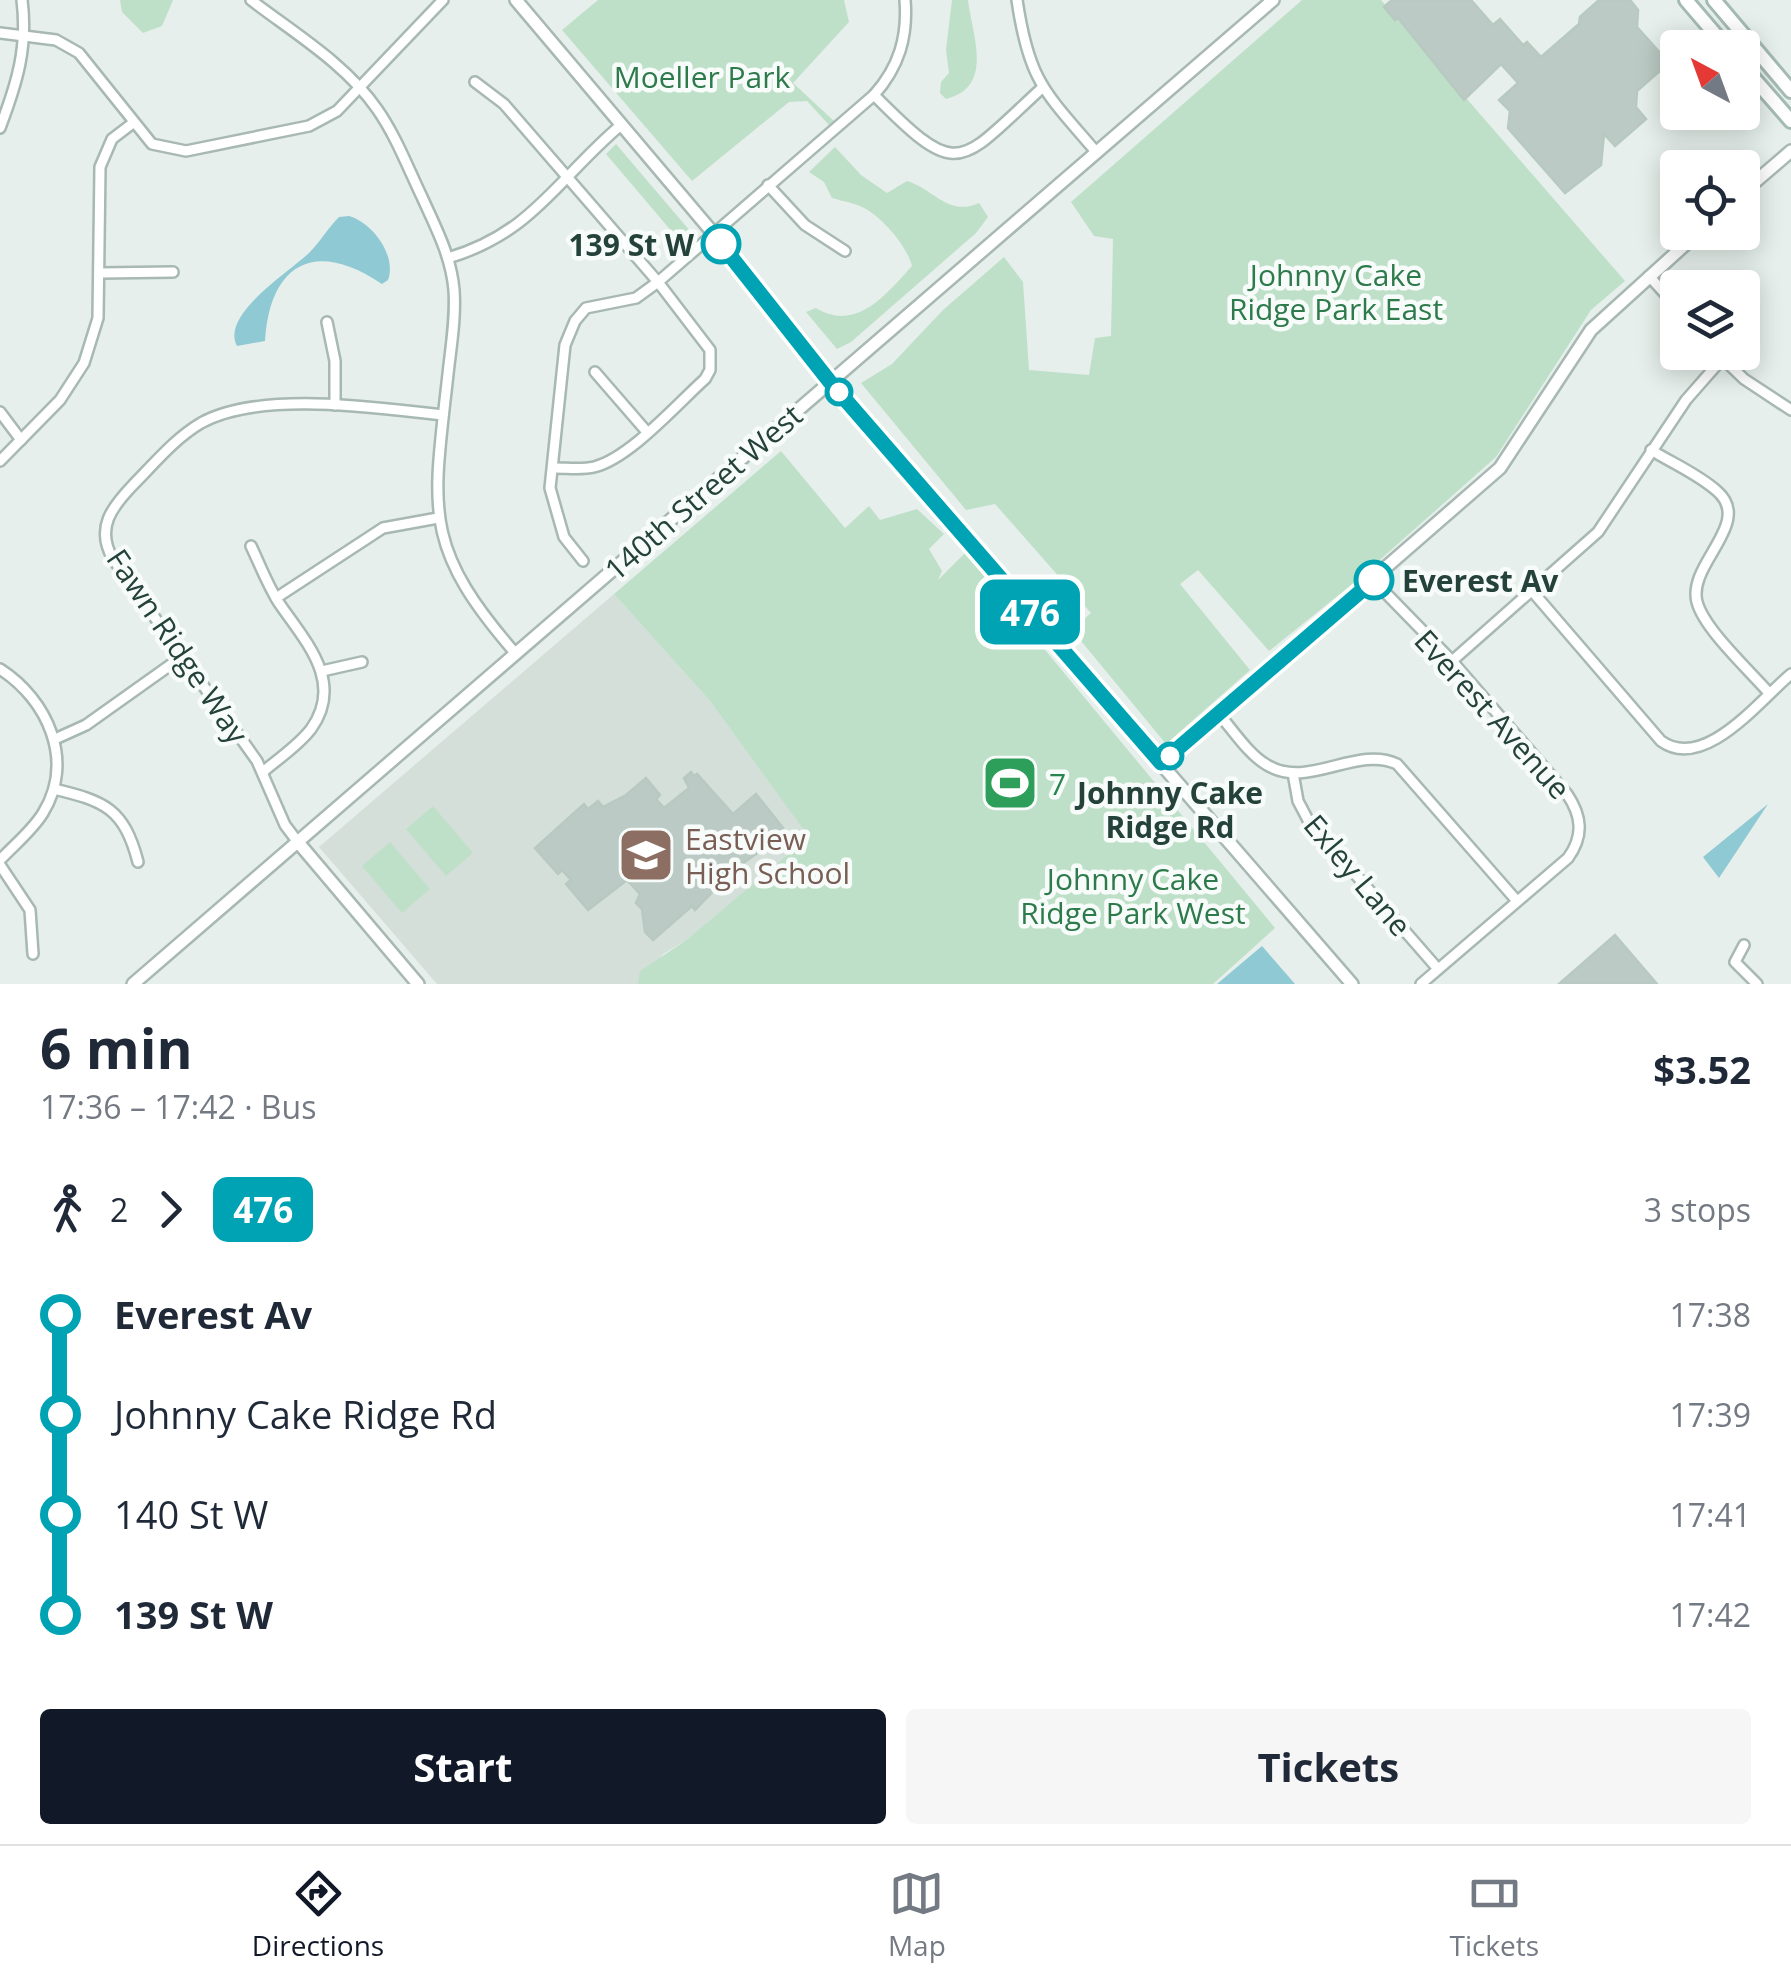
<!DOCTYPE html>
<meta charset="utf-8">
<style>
:root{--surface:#fff;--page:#f6f6f7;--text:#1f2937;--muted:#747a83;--line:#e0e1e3;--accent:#111827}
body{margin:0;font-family:"Open Sans",sans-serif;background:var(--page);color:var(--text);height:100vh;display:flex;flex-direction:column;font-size:38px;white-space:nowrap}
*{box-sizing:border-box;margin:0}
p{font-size:32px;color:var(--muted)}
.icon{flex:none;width:55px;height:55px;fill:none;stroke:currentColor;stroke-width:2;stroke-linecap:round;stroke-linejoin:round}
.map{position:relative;height:984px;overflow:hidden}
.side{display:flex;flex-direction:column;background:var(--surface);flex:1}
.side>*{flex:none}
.badge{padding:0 20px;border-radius:15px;font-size:35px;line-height:65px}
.needle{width:65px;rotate:319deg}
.tools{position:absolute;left:1660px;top:30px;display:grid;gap:20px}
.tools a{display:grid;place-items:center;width:100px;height:100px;border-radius:10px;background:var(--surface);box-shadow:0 5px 25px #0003;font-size:50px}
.map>.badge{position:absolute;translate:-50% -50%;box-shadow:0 0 0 5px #fff}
.legs{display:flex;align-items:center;gap:15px;height:110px;padding:0 40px;font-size:32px}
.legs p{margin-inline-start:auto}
.headline{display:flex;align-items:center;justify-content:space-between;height:170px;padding:0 40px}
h1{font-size:55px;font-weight:700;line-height:75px}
.button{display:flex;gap:20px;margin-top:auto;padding:20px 40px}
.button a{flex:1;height:115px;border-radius:10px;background:var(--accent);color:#fff;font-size:40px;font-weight:700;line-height:115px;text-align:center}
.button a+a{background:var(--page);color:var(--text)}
ul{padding:0 40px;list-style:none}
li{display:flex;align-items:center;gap:35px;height:100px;font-size:38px}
li i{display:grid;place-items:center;width:15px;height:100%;margin:0 12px;background:currentColor}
li i::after{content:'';width:25px;height:25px;margin:-12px;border:8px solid;border-radius:50%;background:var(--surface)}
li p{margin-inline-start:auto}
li:first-child i{background:linear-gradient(#0000 50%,currentColor 0)}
li:last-child i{background:linear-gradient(currentColor 50%,#0000 0)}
.menu{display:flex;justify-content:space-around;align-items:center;height:140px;border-top:2px solid var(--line);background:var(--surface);font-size:28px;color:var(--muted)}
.menu a{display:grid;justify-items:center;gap:5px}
.menu .active{color:var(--accent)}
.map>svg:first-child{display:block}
</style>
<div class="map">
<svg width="1791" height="984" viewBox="0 0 1791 984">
<rect width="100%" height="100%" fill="#e6efeb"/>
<!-- built -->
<polygon fill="#d4dfda" points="614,594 710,701 810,837 685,941 663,954 638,984 437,984 319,847"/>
<!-- green -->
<g fill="#bfe0c8">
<polygon points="120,0 173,0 162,26 143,33 122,12"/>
<polygon points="598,0 844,0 849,22 793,83 834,121 829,125 807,101 789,102 692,181 562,30"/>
<path d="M952 0H968C972 35 995 87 946 99L940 93 941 82 949 73 946 50Z"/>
<polygon points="1302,0 1381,0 1625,281 1591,310 1496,457 1356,581 1269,651 1198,570 1180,584 1250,670 1166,744 1072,630 1091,613 995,504 966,510 861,383 892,364 943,310 1004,257 1023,282 1029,370 1089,375 1095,338 1111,336 1113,239 1094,236 1071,202"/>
<polygon points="616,144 696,238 685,247 606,154"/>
<path d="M835 147 861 175 887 193 907 181C934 189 948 217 979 203L988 217 976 233 851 342 837 349 806 312 816 308C857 333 887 293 912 266 907 246 882 217 864 208 855 203 842 201 832 198L824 182 809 172Z"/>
<polygon points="781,451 845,528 869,506 880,520 917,509 944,534 929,549 942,571 938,580 965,553 1275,928 1213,984 638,984 640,971 685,941 809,837 710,701 614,594"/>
<polygon points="433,806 473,853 446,876 406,829"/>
<polygon points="390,842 430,889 402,913 362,866"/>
</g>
<!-- water -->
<g fill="#8ec9d4">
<path d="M349 216C373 223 397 256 388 280L382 284C316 239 270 262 265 341L237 346C220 315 289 272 309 253 320 242 328 228 339 217Z"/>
<polygon points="1768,804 1719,878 1703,857"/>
<polygon points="1262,946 1295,984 1217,984"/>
</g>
<!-- building -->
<g fill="#bbcac4" stroke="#b8c9c2" stroke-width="2.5">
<polygon points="1392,0 1471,0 1493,25 1500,19 1523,45 1527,42 1541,57 1579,24 1580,17 1599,0 1630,0 1638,10 1637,27 1669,63 1637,91 1636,107 1646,119 1615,146 1604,134 1601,165 1565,193 1508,128 1510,111 1499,100 1518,83 1501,64 1464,100 1398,18 1395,20 1384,7"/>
<polygon points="691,772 694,776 697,774 733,814 756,794 783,828 778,833 781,836 742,864 745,872 735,881 729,875 695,910 692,906 653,940 645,932 642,909 636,903 640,894 627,880 588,910 566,884 571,880 562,870 558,874 535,848 584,804 588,809 598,801 603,807 626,795 646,778 660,795 656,799 664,808 689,788 684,778"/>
<polygon points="1615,935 1657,984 1559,984"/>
</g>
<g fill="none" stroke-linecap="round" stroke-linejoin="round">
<!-- minor casing -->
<g stroke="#a8b8b2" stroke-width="14">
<g id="minor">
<path d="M251 0C294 33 346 64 377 109 396 136 408 168 422 197 436 228 451 256 454 290 456 318 451 346 448 374 433 510 421 545 516 654"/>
<path d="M1017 0C1029 82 1045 92 1097 153"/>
<polyline points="0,33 56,40 79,53 152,144 186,151 309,126 337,111 443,0"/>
<path d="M475 82 504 104 658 282 710 350V370L705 379C677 404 630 458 594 467 582 470 568 468 555 468"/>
<path d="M874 95C960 182 958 165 1042 88"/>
<path d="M0 128C17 83 28 48 22 0"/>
<polyline points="768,185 805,225 845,251"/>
<path d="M448 258C533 233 558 178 621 125"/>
<polyline points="101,273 173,272"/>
<polyline points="1649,276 1678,308"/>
<polyline points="327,322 335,361 335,405"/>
<polyline points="1716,352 1744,379 1791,410"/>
<polyline points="595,372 647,432"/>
<polyline points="0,412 21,440"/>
<path d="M1651 450C1672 463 1698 474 1717 491 1754 523 1687 564 1697 602 1704 629 1750 671 1769 693"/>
<polyline points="0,461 60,400 84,363 98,318 100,167 112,139 133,123"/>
<path d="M251 546C260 565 268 586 279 603 305 641 345 682 311 729 298 746 279 758 264 771"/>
<path d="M583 561 564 537 550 488 565 345 575 321 586 308 636 298 658 282 874 95C899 67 908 37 905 0"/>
<path d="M1373 580 1452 661 1567 794C1582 816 1584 836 1568 858L1421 984"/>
<path d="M1532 591 1661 741C1704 772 1759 701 1791 674"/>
<polyline points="276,598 383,528 438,518"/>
<polyline points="1452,661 1598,532 1686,400 1722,359"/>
<path d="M0 669C48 700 75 761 43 813 32 831 14 845 0 860"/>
<polyline points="322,671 362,662"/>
<path d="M1218 713C1233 730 1248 754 1267 765 1308 790 1356 745 1397 764L1517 901"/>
<polyline points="55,739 86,725 183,656"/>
<polyline points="1293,773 1298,801 1308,820 1438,969"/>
<path d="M54 789C104 801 124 808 138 862"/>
<path d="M297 841 285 825 257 761 113 559C95 528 112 507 133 485 154 464 174 439 201 423 260 390 377 408 443 415"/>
<polyline points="0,865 30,910 33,954"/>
<polyline points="1744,945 1735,962 1757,984"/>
</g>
</g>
<!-- tertiary casing -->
<g stroke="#a8b8b2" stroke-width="16">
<g id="tertiary">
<polyline points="516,0 713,233 830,382 1352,984"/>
<polyline points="1742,193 1791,151"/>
<polyline points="1161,763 1500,468 1591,330 1699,232"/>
<polyline points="297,841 418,984"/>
<polyline points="133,984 1273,0"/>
</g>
</g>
<!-- secondary casing -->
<g stroke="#a4bbb3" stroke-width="18">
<g id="secondary">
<polyline points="1686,0 1727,48"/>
<polyline points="1714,0 1791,91"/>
<polyline points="1742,65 1791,121"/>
</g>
</g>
<!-- minor -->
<use href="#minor" stroke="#fff" stroke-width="9"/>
<!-- tertiary -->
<use href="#tertiary" stroke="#fff" stroke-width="11"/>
<!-- secondary -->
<use href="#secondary" stroke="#fff" stroke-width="12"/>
</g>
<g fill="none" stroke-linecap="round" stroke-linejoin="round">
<!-- line-1 casing -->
<g stroke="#fff" stroke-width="22">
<polyline id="line-1" points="721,244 830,382 1161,763 1374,580"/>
</g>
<!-- line-1 -->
<use href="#line-1" stroke="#00a3b4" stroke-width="15"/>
</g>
<!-- icons -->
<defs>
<g id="stadium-square" transform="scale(2.875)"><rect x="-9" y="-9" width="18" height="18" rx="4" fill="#2e9e5b" stroke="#f7fbf9"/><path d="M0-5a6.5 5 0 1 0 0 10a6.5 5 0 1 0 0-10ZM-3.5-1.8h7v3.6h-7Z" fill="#fff"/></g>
<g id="school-square" transform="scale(2.875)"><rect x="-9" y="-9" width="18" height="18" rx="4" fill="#8d6e63" stroke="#f7fbf9"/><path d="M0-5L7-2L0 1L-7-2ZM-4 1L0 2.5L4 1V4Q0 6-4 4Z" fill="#fff"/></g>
</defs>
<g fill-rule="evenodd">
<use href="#stadium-square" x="1010" y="783"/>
<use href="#school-square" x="646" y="855"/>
</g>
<!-- markers -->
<g fill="#fff" stroke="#00a3b4" stroke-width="5">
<circle cx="721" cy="244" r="18"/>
<circle cx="839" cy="392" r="12"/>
<circle cx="1374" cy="580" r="18"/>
<circle cx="1170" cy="756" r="12"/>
</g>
<g text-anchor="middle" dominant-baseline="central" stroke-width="9" stroke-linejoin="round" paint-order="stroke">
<!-- park labels -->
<g font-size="30" fill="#2d7a4b" stroke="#f7fbf9">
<text x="702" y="76">Moeller Park</text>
<text x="1336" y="274">Johnny Cake<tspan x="1336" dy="34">Ridge Park East</tspan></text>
<text x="1133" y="878">Johnny Cake<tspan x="1133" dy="34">Ridge Park West</tspan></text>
</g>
<!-- stop labels -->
<g font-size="30" font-weight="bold" fill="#24423a" stroke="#f7fbf9" text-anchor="end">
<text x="694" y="244">139 St W</text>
<text x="1402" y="580" text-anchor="start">Everest Av</text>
<text x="1170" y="792" text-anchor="middle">Johnny Cake<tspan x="1170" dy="34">Ridge Rd</tspan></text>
</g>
<!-- street labels -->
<g font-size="30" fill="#24423a" stroke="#f7fbf9">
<text transform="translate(703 492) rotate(-41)">140th Street West</text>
<text transform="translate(178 646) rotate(56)">Fawn Ridge Way</text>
<text transform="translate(1493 714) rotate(48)">Everest Avenue</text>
<text transform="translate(1358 875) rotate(50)">Exley Lane</text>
</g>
<!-- leisure labels -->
<g font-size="30" fill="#27864d" stroke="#f7fbf9" text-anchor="start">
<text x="1049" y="783">7</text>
</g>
<!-- education labels -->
<g font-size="30" fill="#785e54" stroke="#f7fbf9" text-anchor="start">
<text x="685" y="838">Eastview<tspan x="685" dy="34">High School</tspan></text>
</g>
</g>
</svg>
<div class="tools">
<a><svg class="needle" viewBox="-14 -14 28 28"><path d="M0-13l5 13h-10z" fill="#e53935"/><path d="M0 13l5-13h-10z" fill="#747a83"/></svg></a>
<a><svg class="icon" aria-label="locate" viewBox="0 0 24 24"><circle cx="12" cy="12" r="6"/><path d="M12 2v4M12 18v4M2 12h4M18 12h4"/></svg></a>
<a><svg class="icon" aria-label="layers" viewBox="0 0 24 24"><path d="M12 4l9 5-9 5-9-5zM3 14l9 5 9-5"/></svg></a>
</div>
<b class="badge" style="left:1030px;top:612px;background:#00a3b4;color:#fff">476</b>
</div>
<section class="side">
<div class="headline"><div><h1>6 min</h1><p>17:36 – 17:42 · Bus</p></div><b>$3.52</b></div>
<div class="legs"><svg class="icon" aria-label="walk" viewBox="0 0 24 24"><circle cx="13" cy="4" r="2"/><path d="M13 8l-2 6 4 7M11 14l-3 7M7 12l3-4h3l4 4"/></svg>2<svg class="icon" aria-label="forward" viewBox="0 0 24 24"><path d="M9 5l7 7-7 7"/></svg><b class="badge" style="background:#00a3b4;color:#fff">476</b><p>3 stops</p></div>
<ul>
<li><i style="color:#00a3b4"></i><b>Everest Av</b><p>17:38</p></li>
<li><i style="color:#00a3b4"></i><span>Johnny Cake Ridge Rd</span><p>17:39</p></li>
<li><i style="color:#00a3b4"></i><span>140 St W</span><p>17:41</p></li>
<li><i style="color:#00a3b4"></i><b>139 St W</b><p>17:42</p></li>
</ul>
<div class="button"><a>Start</a><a>Tickets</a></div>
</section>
<nav class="menu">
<a class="active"><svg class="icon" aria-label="directions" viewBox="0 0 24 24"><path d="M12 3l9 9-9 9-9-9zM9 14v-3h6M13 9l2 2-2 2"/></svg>Directions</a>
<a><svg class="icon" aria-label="map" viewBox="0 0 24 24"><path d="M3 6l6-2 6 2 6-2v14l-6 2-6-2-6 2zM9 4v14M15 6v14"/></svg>Map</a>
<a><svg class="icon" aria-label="tickets" viewBox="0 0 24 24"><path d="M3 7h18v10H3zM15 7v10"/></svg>Tickets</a>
</nav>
